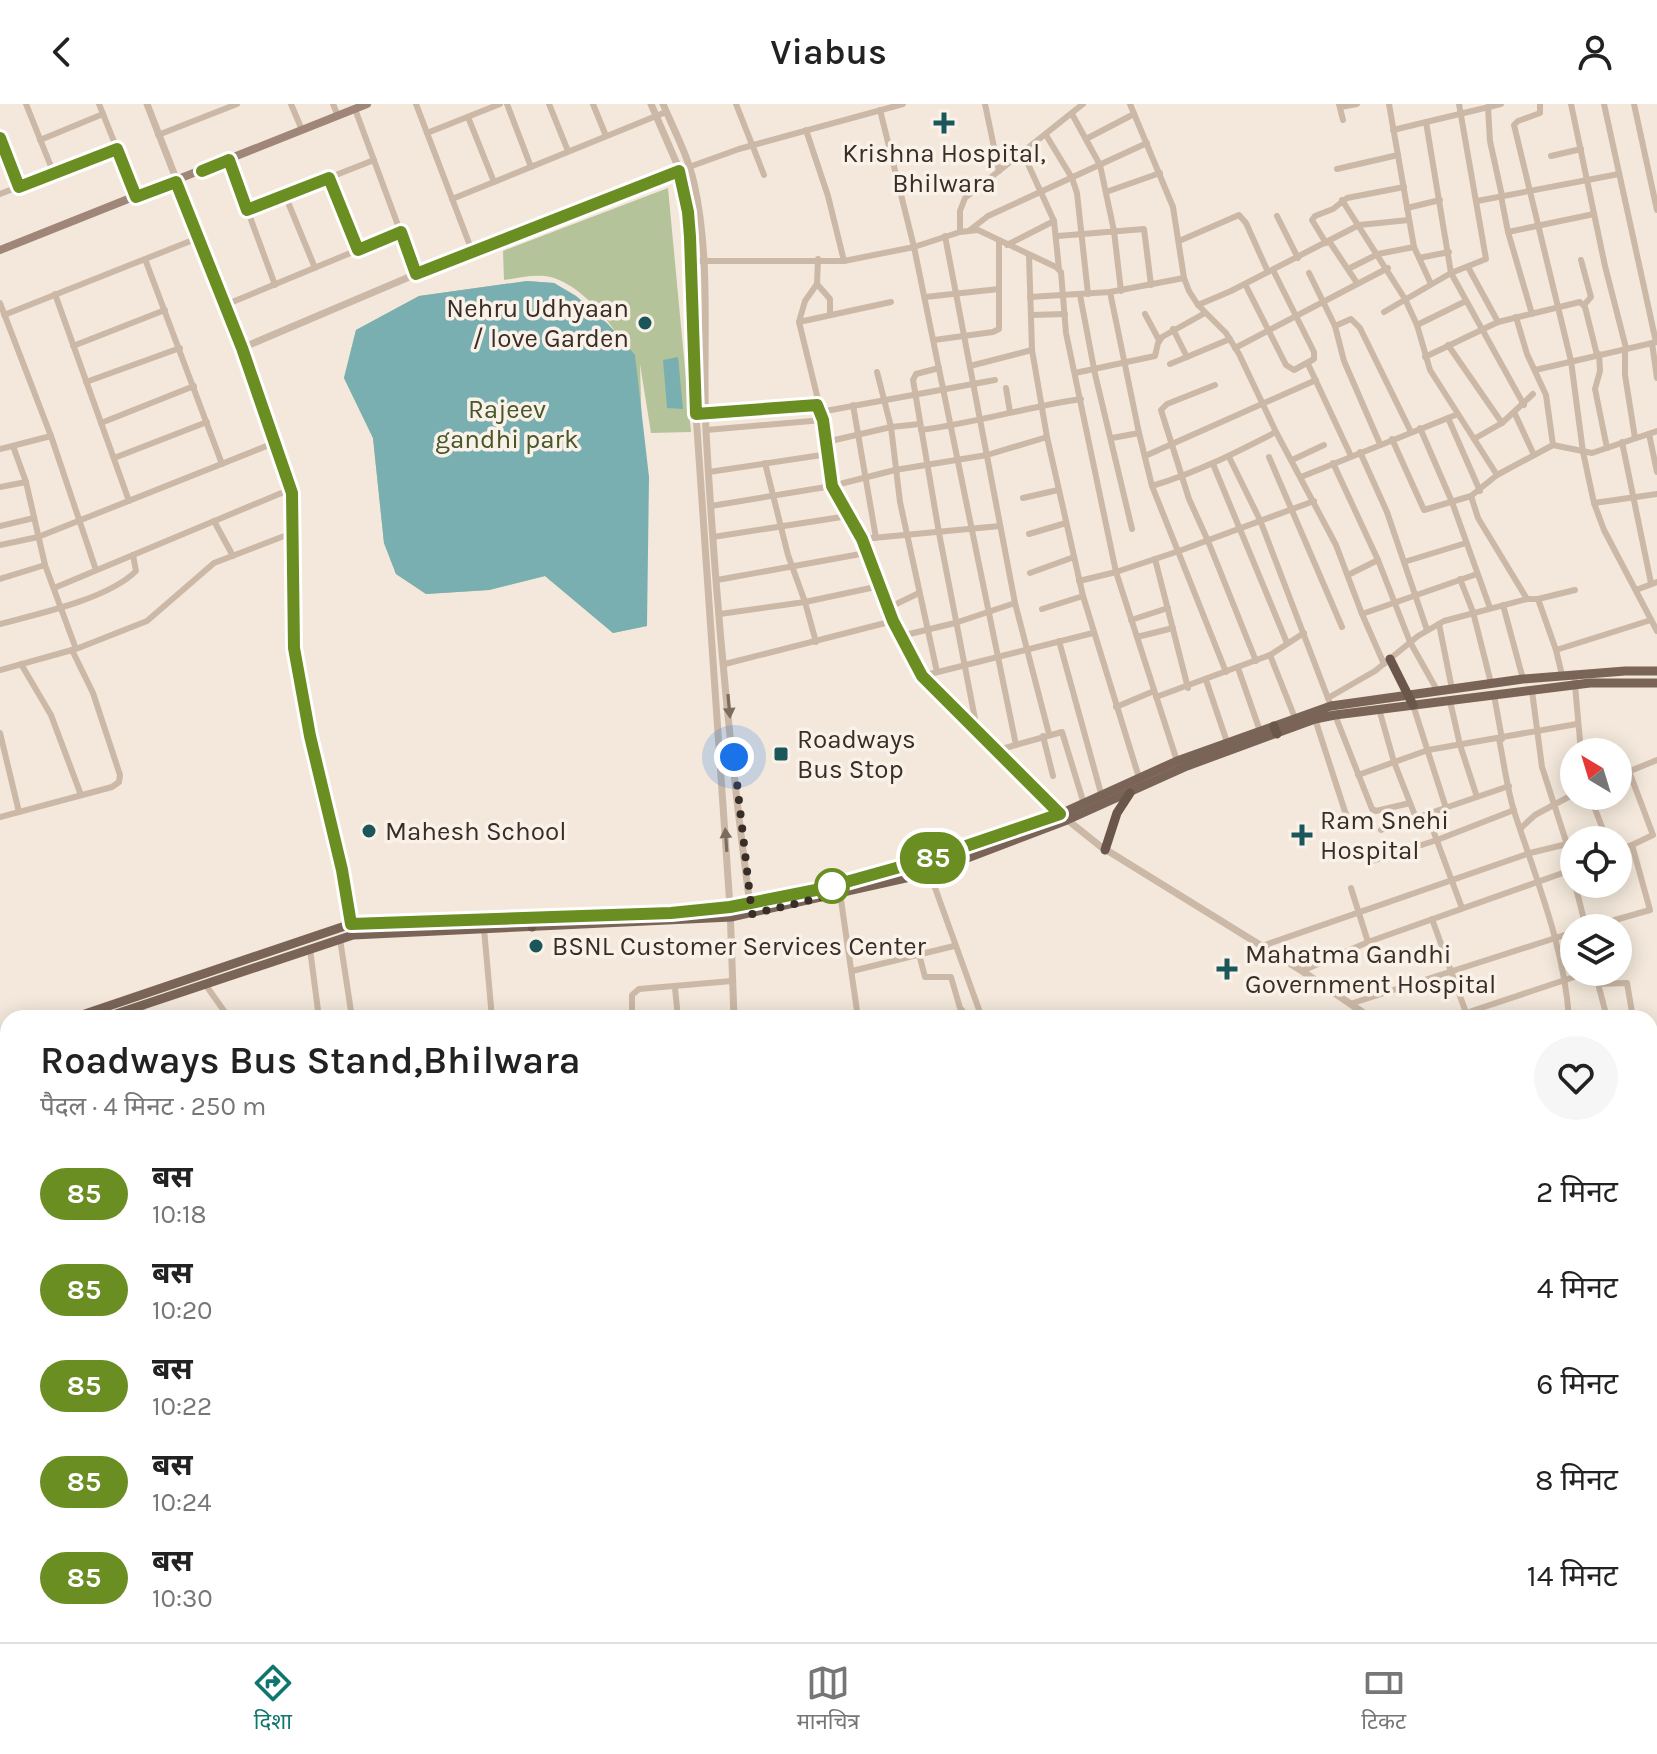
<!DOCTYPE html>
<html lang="hi">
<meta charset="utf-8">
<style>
:root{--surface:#fff;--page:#f6f6f6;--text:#222;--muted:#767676;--line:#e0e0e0;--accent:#0f766e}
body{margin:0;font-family:Karla,"Noto Sans Devanagari",sans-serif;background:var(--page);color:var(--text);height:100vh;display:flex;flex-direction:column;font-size:30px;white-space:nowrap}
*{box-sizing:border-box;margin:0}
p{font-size:26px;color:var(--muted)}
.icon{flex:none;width:44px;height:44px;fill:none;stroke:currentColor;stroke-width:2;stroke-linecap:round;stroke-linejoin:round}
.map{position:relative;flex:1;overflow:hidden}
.drawer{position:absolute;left:0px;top:906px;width:1658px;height:632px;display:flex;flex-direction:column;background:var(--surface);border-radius:24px 24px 0 0;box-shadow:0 4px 20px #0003}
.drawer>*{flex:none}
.badge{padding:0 16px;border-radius:26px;font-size:28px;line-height:52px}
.needle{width:52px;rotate:322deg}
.buttons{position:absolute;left:1560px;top:634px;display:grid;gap:16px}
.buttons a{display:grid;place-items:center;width:72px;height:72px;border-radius:50%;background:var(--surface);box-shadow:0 4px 20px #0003;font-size:40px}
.you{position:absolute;width:40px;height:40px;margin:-20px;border:6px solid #fff;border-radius:50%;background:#1a73e8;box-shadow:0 0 0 12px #1a73e833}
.map>.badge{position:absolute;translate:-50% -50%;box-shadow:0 0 0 4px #fff}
.round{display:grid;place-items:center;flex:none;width:84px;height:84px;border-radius:42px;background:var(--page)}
.head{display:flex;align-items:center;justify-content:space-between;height:136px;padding:0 40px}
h1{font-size:38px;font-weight:600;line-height:60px}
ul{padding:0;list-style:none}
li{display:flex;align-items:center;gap:24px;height:96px;padding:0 40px}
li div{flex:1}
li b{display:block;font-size:30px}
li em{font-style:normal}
li .badge{min-width:88px;font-weight:700;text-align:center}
header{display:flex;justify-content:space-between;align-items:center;height:104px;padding:0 40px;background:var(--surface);font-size:36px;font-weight:600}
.menu{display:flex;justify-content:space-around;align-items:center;height:112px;border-top:2px solid var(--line);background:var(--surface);font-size:22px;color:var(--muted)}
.menu a{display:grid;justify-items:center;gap:4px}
.menu .current{color:var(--accent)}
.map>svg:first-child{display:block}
</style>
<header><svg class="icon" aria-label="back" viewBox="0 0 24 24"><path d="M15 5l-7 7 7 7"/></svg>Viabus<svg class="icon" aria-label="person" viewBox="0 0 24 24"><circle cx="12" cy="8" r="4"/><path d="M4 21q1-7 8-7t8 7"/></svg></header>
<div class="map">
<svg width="1657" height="1538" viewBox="0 0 1657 1538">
<rect width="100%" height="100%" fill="#f3e8db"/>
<!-- green -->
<g fill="#b5c39a">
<path d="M668 84 691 328 651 329 640 260 647 522 613 529 545 472 489 486 426 490 396 470 384 439 373 334 344 274 356 226 419 192 527 177 554 179 576 192 615 227C601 207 578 182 554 174 539 169 519 174 504 176L503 147Z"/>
<polygon points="955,1530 1032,1530 1029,1538 959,1538"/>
</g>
<!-- water -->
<g fill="#79afb1">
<polygon points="527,177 554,179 576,192 608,220 635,251 649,373 647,522 613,529 545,472 489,486 426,490 396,470 384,439 373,334 344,274 356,226 419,192"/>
<polygon points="678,253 683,305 667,304 663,256"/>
</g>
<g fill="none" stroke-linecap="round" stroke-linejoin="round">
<!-- minor -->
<g stroke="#ccb8a6" stroke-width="6">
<polyline points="26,0 54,70"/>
<polyline points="99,0 117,45"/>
<polyline points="291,0 302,26"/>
<polyline points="333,0 338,12"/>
<polyline points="416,0 472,147"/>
<polyline points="507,0 531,63"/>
<polyline points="549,0 568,47"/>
<polyline points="593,0 606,32"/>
<polyline points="736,0 764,71"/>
<polyline points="985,0 999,67"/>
<polyline points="1130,0 1173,103 1184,174 1189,187 1198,201 1226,229 1239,250 1276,328 1336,441 1362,510 1384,560"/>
<polyline points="1339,0 1343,16"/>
<polyline points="1389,0 1414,143 1431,180"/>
<polyline points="1540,0 1540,9 1518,17 1514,21 1571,257 1583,348 1594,399 1604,426 1657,527"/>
<polyline points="1571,0 1605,162 1626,244"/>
<polyline points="1604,0 1656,238"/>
<polyline points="1634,0 1657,106"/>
<polyline points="1340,3 1357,0"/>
<polyline points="1488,3 1490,37 1502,92"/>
<polyline points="355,5 416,170"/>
<polyline points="1072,10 1100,61 1114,127 1121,187"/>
<polyline points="468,13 494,78"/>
<polyline points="1426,18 1451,169 1524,301"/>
<polyline points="806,26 828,92 844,157"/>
<polyline points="1393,26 1501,0"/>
<polyline points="427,29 500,0"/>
<polyline points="158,31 237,0"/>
<polyline points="1046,31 1072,74 1077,89 1088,190"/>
<polyline points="0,34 19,83"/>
<polyline points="1086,35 1134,10"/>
<polyline points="40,36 103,10"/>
<polyline points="1023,49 1054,117 1059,165"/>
<polyline points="1551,52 1581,45"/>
<polyline points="229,56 275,181"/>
<polyline points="689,63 739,45 903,0"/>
<polyline points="1337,65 1398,51"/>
<polyline points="329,74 358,146"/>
<polyline points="1106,88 1160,69"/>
<polyline points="0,90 117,45 136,93"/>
<polyline points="285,91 315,164"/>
<polyline points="1501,92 1508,128 1532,210"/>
<polyline points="452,95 666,8"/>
<polyline points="1342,96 1405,195 1417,221 1430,266 1497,371"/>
<polyline points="1477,97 1619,70"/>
<polyline points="1407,104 1440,96"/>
<polyline points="247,106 374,56"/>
<polyline points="1277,112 1298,154"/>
<polyline points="970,126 988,112 1147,39"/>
<polyline points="960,128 960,107 965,94 1083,0"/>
<polyline points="1508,128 1594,110"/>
<polyline points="945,132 1015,499 1049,630"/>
<polyline points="1058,132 1144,125 1151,181"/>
<polyline points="1179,137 1239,111 1246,119 1268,168"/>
<polyline points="1329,137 1357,179"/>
<polyline points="1326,139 1312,116 1315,112 1333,105 1347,94 1404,83"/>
<polyline points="1007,141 1054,117"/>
<polyline points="1029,151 1032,246 1047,333 1083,492 1140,677"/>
<polyline points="1419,154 1449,148"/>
<polyline points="145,155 222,360"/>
<polyline points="818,155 817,180 805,197 799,218 823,316 832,382 862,435 893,517 922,572 1060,710"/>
<polyline points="1581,156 1591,193 1584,201"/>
<polyline points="692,157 844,157 914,143 880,6"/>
<polyline points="1468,163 1498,218"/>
<polyline points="1348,165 1378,150 1414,143"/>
<polyline points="1309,169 1335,222 1344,257 1380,340"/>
<polyline points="817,180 830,195 830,211"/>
<polyline points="1245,180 1286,261 1294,266 1314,255 1314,248 1273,166"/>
<polyline points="1110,188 1139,329 1152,382 1226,568"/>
<polyline points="55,190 129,397"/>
<polyline points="1080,191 1095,270 1132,425"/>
<polyline points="925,193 999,185"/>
<polyline points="1030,193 1110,188 1184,174"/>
<polyline points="0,199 51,332 96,466"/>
<polyline points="225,201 401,128"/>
<polyline points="1198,201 1231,187 1359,121 1409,116"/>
<polyline points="1384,208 1451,169 1486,155 1459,0"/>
<polyline points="1145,210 1159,236"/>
<polyline points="4,211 198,134"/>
<polyline points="1031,211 1065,210"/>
<polyline points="1516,213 1527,250 1546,291 1553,341"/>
<polyline points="799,218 891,198"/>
<polyline points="1417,221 1466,197"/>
<polyline points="1335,222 1351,215 1360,224 1411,328"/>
<polyline points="1173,225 1187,253"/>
<polyline points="934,236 993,228 999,225 999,137"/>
<polyline points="1652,239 1657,274"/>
<polyline points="1448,241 1502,319"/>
<polyline points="73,242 165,206"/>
<polyline points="1235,244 1388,164"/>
<polyline points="1625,245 1625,271 1635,334"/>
<polyline points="1599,250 1600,267 1595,285 1607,344"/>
<polyline points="1425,253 1498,218 1580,198 1585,203 1597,251"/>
<polyline points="1170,260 1230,235"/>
<polyline points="1308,260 1351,352"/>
<polyline points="970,262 1032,246"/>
<polyline points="939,264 916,270 913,276 939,429 977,625"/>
<polyline points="1535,266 1657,238"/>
<polyline points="877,268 891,323 900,398 937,568"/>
<polyline points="1075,269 1155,252 1158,239 1162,233 1205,209"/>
<polyline points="86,278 180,244"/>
<polyline points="1215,281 1167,300 1161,306 1189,395 1208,437 1256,557"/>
<polyline points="1006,284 1010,308"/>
<polyline points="853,301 876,434"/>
<polyline points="820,308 995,276"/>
<polyline points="696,310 817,301"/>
<polyline points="1515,310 1534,351"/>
<polyline points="1448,314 1480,387"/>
<polyline points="101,319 194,282"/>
<polyline points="1420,324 1452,398 1490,504"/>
<polyline points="706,326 823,316"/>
<path d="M921 326C975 319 1027 303 1081 295"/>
<polyline points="1649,330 1657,368"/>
<polyline points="1112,334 1139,329"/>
<polyline points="1392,335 1424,406 1471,392 1497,371 1553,341 1592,349 1657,327"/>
<polyline points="1474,335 1502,319 1533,290"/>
<polyline points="826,338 891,323 920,320"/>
<polyline points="1622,338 1651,479"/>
<polyline points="13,342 26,378 45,461 76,545 147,517 214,459 292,429"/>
<polyline points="0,345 51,332"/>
<polyline points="1360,348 1387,408 1427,526"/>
<polyline points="1145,352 1316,276"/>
<polyline points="1229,353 1260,416 1331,602"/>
<polyline points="1269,353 1342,523"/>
<polyline points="114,354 207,318"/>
<polyline points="1292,356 1324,341"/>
<polyline points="765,359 788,451 805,498 816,538"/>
<polyline points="1333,359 1378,456 1410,538 1437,586"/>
<polyline points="1213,360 1287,539"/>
<polyline points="709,368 828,350"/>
<polyline points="1301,373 1458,310"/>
<path d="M1152 382C1196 369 1235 349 1276 328"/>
<polyline points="0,383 26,378"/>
<polyline points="1471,392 1478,414 1527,495 1538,495 1556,546 1562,571"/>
<polyline points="1023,394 1058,386"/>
<polyline points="1594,399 1657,390"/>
<polyline points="711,402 832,382 895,366 987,351 1047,333"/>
<polyline points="214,417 233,452"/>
<polyline points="0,422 34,414"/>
<polyline points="1029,430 1066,419"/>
<polyline points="713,433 848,412"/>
<polyline points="862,435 1000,422"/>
<polyline points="0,441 38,433 274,339"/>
<polyline points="1155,455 1188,584"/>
<polyline points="1404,458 1466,439"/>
<polyline points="1030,469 1074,453"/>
<polyline points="1348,471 1378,456"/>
<polyline points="0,475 45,461"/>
<polyline points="1460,475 1473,508 1491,579"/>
<polyline points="717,476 866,449"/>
<polyline points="1079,477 1116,468 1179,447 1314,397"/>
<polyline points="54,484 291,385"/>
<polyline points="1636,486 1657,478"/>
<polyline points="1538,495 1575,486"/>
<polyline points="1503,501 1523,575"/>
<polyline points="888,504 919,489"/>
<polyline points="1042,505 1083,492"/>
<polyline points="720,510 805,498 880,482"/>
<polyline points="1362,510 1477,470"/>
<polyline points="1131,516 1168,504"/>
<path d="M0 520C38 510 108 495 136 467L133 451"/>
<polyline points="1439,520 1452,585"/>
<polyline points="901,532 955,519 1015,499"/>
<polyline points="1137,533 1173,524"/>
<polyline points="1059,537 1102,693"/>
<polyline points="1556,546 1651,516"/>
<polyline points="1270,551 1295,614"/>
<polyline points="21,560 51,611 81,691"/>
<polyline points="725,560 893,517"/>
<polyline points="1238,564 1260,627"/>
<polyline points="0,566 72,546"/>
<polyline points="1574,570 1581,648"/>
<polyline points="922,572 1093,529"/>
<polyline points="1206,576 1227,638"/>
<polyline points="1532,587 1542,663 1574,762"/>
<polyline points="1494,591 1502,635"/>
<polyline points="1156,593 1270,551 1304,529"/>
<polyline points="1328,594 1375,567 1418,532 1444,517 1527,495"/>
<polyline points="1450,597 1460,641 1477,693"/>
<polyline points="1413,601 1446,704"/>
<polyline points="1116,603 1154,587"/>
<polyline points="1379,605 1394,658 1416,714"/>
<polyline points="1335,611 1372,705 1376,707 1410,699"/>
<polyline points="1315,615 1350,723"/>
<polyline points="0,629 19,708"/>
<polyline points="1043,632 1053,672"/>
<path d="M1499 635C1504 659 1507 684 1514 707 1536 775 1564 842 1569 914"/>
<polyline points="1016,641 914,143 960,128 978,126 1056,163 1061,168 1066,229 1116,468 1177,657"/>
<polyline points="998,646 1062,628 1084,700"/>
<polyline points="1629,667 1653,731 1632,741"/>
<polyline points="1358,671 1428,646 1577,620"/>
<polyline points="1618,672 1657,656"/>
<polyline points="1590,692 1607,736"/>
<polyline points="1427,710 1462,804"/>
<polyline points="0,713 112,683 119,678 120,671 93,589 72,546"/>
<polyline points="1521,724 1535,711 1574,690"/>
<polyline points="1381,726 1509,682"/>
<polyline points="925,756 982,914"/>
<polyline points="1369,758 1437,736 1514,706"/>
<polyline points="1575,780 1586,824"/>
<polyline points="1351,784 1368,838"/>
<polyline points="840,789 858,914"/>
<polyline points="1432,815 1468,914"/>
<polyline points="1587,824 1650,806 1632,741 1618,746"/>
<polyline points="484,825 492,914"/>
<polyline points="340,835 352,914"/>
<polyline points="1262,842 1530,749 1567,740"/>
<polyline points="310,845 319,914"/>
<polyline points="919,850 925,873 951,873 960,904 969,914"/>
<polyline points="852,867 954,842"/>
<polyline points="1302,867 1368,838 1574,765"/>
<polyline points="1595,868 1607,914"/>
<polyline points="205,880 229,914"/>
<polyline points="1598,880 1627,879 1633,914"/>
<polyline points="675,884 678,914"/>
<polyline points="1350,900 1574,828"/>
<polyline points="141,902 145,914"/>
<polyline points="1466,909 1589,868"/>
<polyline points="1064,911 1078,909 1084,914"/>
<polyline points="632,914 632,891 639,885 732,877"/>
<polyline points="1047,914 1064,911 1065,914"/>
<polyline points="1650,990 1657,990"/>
<polyline points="1650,1005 1657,1050"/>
<polyline points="1650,1173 1657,1226"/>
<polyline points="1650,1251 1657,1248"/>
<polyline points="0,1252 8,1261"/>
<polyline points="1650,1304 1657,1299"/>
<polyline points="1650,1477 1657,1474"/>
<polyline points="1650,1524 1657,1519"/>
<polyline points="299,1530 305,1538"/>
<polyline points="495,1530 501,1538"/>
<polyline points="544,1530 551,1538"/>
<polyline points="630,1530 636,1538"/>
<polyline points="717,1530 723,1538"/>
<polyline points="809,1530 815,1538"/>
<polyline points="864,1530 870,1538"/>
<polyline points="920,1530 922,1538"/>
<polyline points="949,1530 956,1538"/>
<polyline points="1338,1530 1344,1538"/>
<polyline points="1443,1530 1449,1538"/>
<polyline points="1505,1530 1507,1538"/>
<polyline points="1552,1530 1557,1538"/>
<polyline points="506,1538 517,1530"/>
<polyline points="740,1538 749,1530"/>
<polyline points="935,1538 947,1530"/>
<polyline points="1032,1538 1036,1530"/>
<polyline points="1212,1538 1220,1530"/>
<polyline points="1288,1538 1299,1530"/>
<polyline points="1384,1538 1394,1530"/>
<polyline points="1525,1538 1538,1530"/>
<polyline points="1630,1538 1642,1530"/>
</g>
<!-- tertiary -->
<g stroke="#ccb8a6" stroke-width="7">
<polyline points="147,0 242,244 468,148 683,65"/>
<polyline points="651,0 677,60 688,108 696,310 730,803 734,914"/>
<path d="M663 0C674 26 688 52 694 79 712 160 702 246 706 328 715 486 729 645 750 801"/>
<polyline points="242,244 292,389 294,544 310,632 342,766 353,831"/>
<polyline points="1065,714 1100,742 1302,867 1371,914"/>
<polyline points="0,1000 8,1011"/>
<polyline points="0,1020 8,1031"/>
<polyline points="0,1375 8,1385"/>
<polyline points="410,1530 417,1538"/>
<polyline points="1237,1530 1242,1538"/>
<polyline points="1076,1538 1079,1530"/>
<polyline points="1157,1538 1165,1530"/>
</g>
<!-- secondary -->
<polyline stroke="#9f8678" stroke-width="8" points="0,146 367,0"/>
<!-- primary -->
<g stroke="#7a6458" stroke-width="9">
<polyline points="73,914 351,820 671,809 730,803 821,785 974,741 1060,710 1177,657 1331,602 1523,575 1625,567 1657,567"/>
<polyline points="104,914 353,831 731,813 928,769 1067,716 1187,662 1315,615 1335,611 1590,579 1657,579"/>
<polyline points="0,936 8,934"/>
<polyline points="0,948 8,946"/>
<polyline points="0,1234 8,1241"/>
<polyline points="158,1530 163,1538"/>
</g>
<!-- trunk -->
<g stroke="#6a564b" stroke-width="9">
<polyline points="1390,555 1413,601"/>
<polyline points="1274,622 1277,630"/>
<polyline points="1105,746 1117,709 1130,689"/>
<polyline points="532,813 532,823"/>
</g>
<!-- rail -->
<g stroke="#382d27" stroke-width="2" stroke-dasharray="2 6" stroke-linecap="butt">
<polyline points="0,1306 8,1314"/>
<polyline points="220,1530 228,1538"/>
</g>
</g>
<!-- one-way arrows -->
<defs><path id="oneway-solid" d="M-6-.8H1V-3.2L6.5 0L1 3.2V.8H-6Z" transform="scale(2)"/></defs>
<g fill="#7b6c60">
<use href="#oneway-solid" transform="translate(729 602) rotate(85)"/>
<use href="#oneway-solid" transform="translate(726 736) rotate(-94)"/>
</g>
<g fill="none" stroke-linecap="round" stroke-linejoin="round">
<!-- line casing -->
<g stroke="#fff" stroke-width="18">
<polyline id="line" points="0,34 19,83 117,45 136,93 176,78 242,244 292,389 294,544 310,632 342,766 351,820 671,809 730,803 821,785 925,756 1060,710 922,572 893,517 862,435 832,382 823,316 817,301 696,310 690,133 688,108 679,67 416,170 401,128 358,146 329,74 247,106 229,56 202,67"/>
</g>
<!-- line -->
<use href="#line" stroke="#6b8e23" stroke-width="12"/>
<!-- walk -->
<polyline stroke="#382d27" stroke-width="8" stroke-dasharray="0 14.4" points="734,653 752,810 840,789 832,782"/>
</g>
<!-- markers -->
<g fill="#1b565b" stroke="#faf2e8" stroke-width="3">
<path d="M940 7h8v8h8v8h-8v8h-8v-8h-8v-8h8z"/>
<circle cx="645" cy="219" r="8"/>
<rect x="773" y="642" width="16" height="16" rx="4"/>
<circle cx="369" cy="727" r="8"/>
<path d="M1298 719h8v8h8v8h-8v8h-8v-8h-8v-8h8z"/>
<circle cx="536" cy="842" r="8"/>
<path d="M1223 853h8v8h8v8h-8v8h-8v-8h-8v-8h8z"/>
</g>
<circle fill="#fff" stroke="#6b8e23" stroke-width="4" cx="832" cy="782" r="16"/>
<g text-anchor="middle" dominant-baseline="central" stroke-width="7" stroke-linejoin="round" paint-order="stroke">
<!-- poi labels -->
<g font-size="26" fill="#382d27" stroke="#faf2e8" text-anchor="start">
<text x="944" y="49" text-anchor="middle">Krishna Hospital,<tspan x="944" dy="30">Bhilwara</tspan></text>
<text x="629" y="204" text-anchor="end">Nehru Udhyaan<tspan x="629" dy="30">/ love Garden</tspan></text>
<text x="797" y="635">Roadways<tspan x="797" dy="30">Bus Stop</tspan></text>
<text x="1320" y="716">Ram Snehi<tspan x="1320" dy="30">Hospital</tspan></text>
<text x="385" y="727">Mahesh School</text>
<text x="552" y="842">BSNL Customer Services Center</text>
<text x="1245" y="850">Mahatma Gandhi<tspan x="1245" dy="30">Government Hospital</tspan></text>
</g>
<!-- park labels -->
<g font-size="26" fill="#46572a" stroke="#faf2e8">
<text x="507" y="305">Rajeev<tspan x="507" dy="30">gandhi park</tspan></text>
</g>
</g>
</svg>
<div class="buttons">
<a><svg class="needle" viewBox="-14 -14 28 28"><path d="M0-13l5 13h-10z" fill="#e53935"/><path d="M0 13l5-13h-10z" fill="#767676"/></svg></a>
<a><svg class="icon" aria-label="locate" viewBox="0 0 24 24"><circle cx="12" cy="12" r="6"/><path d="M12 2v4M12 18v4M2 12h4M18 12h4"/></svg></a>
<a><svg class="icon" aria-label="layers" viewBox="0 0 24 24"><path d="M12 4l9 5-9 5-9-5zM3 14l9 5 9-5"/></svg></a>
</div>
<div class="you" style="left:734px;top:653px"></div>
<b class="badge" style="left:933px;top:754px;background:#6b8e23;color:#fff">85</b>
<section class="drawer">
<div class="head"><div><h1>Roadways Bus Stand,Bhilwara</h1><p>पैदल · 4 मिनट · 250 m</p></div><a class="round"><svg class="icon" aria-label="heart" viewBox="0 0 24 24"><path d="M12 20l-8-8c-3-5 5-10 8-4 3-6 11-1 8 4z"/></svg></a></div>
<ul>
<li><span class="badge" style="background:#6b8e23;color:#fff">85</span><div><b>बस</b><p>10:18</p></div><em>2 मिनट</em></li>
<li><span class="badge" style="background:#6b8e23;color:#fff">85</span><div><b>बस</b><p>10:20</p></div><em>4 मिनट</em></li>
<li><span class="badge" style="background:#6b8e23;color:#fff">85</span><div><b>बस</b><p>10:22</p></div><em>6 मिनट</em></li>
<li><span class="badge" style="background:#6b8e23;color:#fff">85</span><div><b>बस</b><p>10:24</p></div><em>8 मिनट</em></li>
<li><span class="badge" style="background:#6b8e23;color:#fff">85</span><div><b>बस</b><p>10:30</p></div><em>14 मिनट</em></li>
</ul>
</section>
</div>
<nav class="menu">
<a class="current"><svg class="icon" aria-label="directions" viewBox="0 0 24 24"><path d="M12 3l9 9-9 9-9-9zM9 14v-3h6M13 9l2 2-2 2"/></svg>दिशा</a>
<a><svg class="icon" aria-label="map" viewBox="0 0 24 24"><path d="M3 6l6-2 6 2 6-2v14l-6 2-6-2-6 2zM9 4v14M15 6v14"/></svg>मानचित्र</a>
<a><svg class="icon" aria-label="tickets" viewBox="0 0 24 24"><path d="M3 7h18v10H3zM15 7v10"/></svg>टिकट</a>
</nav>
